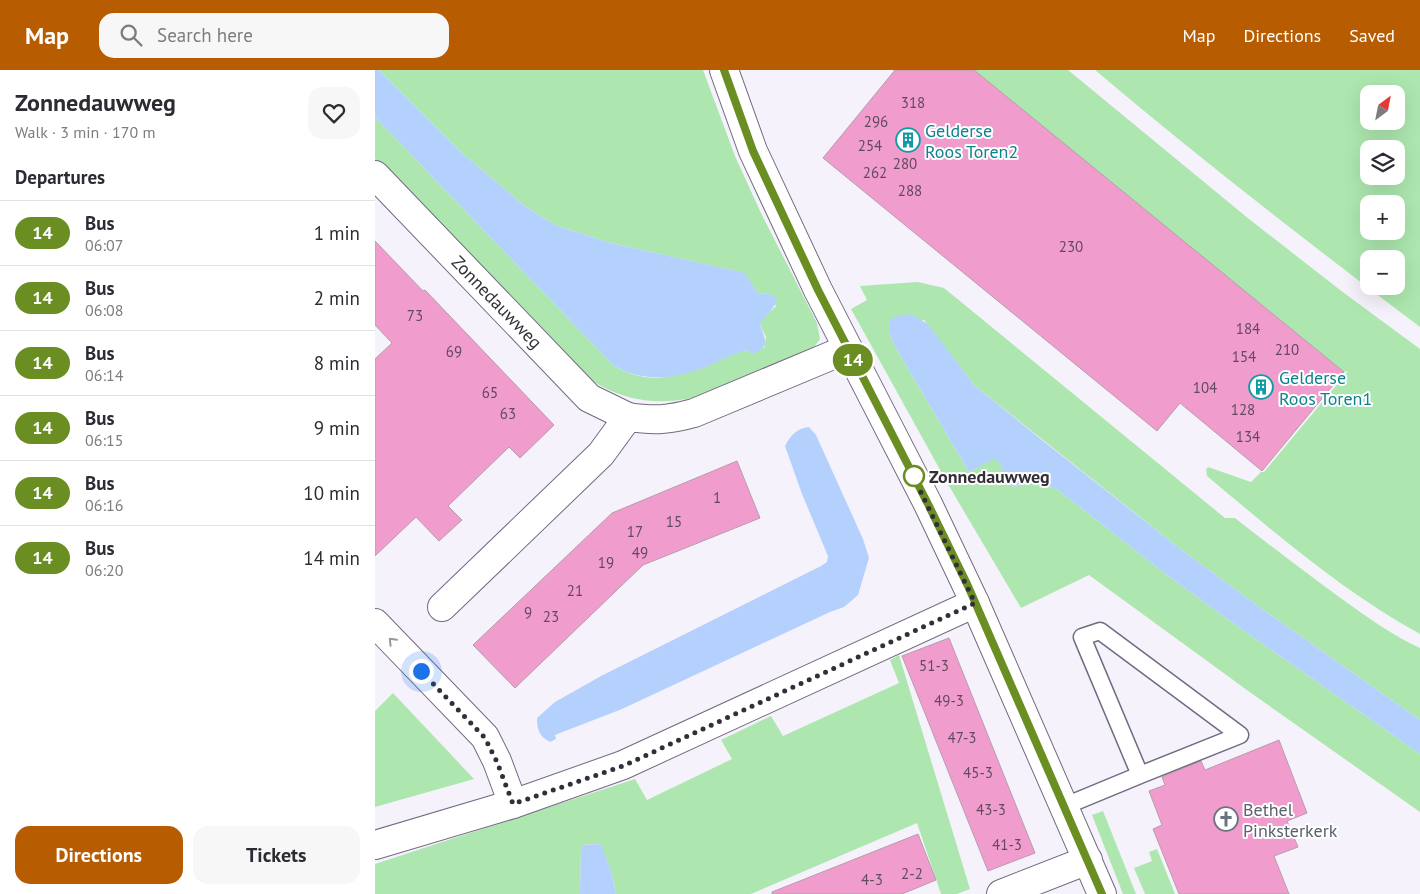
<!DOCTYPE html>
<meta charset="utf-8">
<style>
:root{--surface:#fff;--page:#f7f7f7;--text:#2b2b33;--muted:#7c7c81;--line:#e1e1e2;--accent:#b85c02}
body{margin:0;font-family:"PT Sans",sans-serif;background:var(--page);color:var(--text);height:100vh;display:flex;flex-direction:column;font-size:19px;white-space:nowrap}
*{box-sizing:border-box;margin:0}
p{font-size:16px;color:var(--muted)}
.icon{flex:none;width:28px;height:28px;fill:none;stroke:currentColor;stroke-width:2;stroke-linecap:round;stroke-linejoin:round}
.map{position:relative;flex:1;overflow:hidden}
.details{display:flex;flex-direction:column;background:var(--surface);width:375px}
.details>*{flex:none}
.badge{padding:0 10px;border-radius:16px;font-size:18px;line-height:32px}
.needle{width:32px;rotate:32deg}
.tools{position:absolute;left:985px;top:15px;display:grid;gap:10px}
.tools a{display:grid;place-items:center;width:45px;height:45px;border-radius:10px;background:var(--surface);box-shadow:0 5px 20px #0002;font-size:25px}
.you{position:absolute;width:25px;height:25px;margin:-12px;border:4px solid #fff;border-radius:50%;background:#1a73e8;box-shadow:0 0 0 8px #1a73e833}
.map>.badge{position:absolute;translate:-50% -50%;box-shadow:0 0 0 2px #fff}
h2{padding:0 15px;font-size:19px;line-height:45px}
.round{display:grid;place-items:center;flex:none;width:52px;height:52px;border-radius:15px;background:var(--page)}
.head{display:flex;align-items:center;justify-content:space-between;height:85px;padding:0 15px}
h1{font-size:24px;font-weight:700;line-height:38px}
.cta{display:flex;gap:10px;margin-top:auto;padding:10px 15px}
.cta a{flex:1;height:58px;border-radius:15px;background:var(--accent);color:#fff;font-size:20px;font-weight:700;line-height:58px;text-align:center}
.cta a+a{background:var(--page);color:var(--text)}
ul{padding:0;list-style:none}
li{display:flex;align-items:center;gap:15px;height:65px;padding:0 15px;border-top:1px solid var(--line)}
li div{flex:1}
li b{display:block;font-size:19px}
li em{font-style:normal}
li .badge{min-width:55px;font-weight:700;text-align:center}
header{display:flex;align-items:center;gap:30px;box-sizing:border-box;height:70px;padding:0 25px;background:var(--accent);color:#fff}
header strong{font-size:24px}
nav{display:flex;gap:28px;margin-inline-start:auto;font-size:18px}
.search{width:350px;height:45px;background:var(--page);display:flex;align-items:center;gap:12px;box-sizing:border-box;padding:0 18px;border-radius:15px;color:var(--muted);font-size:19px}
main{display:flex;flex:1;min-height:0}
.map>svg:first-child{display:block}
</style>
<header>
<strong>Map</strong>
<div class="search"><svg class="icon" aria-label="search" viewBox="0 0 24 24"><circle cx="10" cy="10" r="6"/><path d="M15 15l6 6"/></svg>Search here</div>
<nav><a>Map</a><a>Directions</a><a>Saved</a></nav>
</header>
<main>
<section class="details">
<div class="head"><div><h1>Zonnedauwweg</h1><p>Walk · 3 min · 170 m</p></div><a class="round"><svg class="icon" aria-label="heart" viewBox="0 0 24 24"><path d="M12 20l-8-8c-3-5 5-10 8-4 3-6 11-1 8 4z"/></svg></a></div>
<h2>Departures</h2>
<ul>
<li><span class="badge" style="background:#6b8e23;color:#fff">14</span><div><b>Bus</b><p>06:07</p></div><em>1 min</em></li>
<li><span class="badge" style="background:#6b8e23;color:#fff">14</span><div><b>Bus</b><p>06:08</p></div><em>2 min</em></li>
<li><span class="badge" style="background:#6b8e23;color:#fff">14</span><div><b>Bus</b><p>06:14</p></div><em>8 min</em></li>
<li><span class="badge" style="background:#6b8e23;color:#fff">14</span><div><b>Bus</b><p>06:15</p></div><em>9 min</em></li>
<li><span class="badge" style="background:#6b8e23;color:#fff">14</span><div><b>Bus</b><p>06:16</p></div><em>10 min</em></li>
<li><span class="badge" style="background:#6b8e23;color:#fff">14</span><div><b>Bus</b><p>06:20</p></div><em>14 min</em></li>
</ul>
<div class="cta"><a>Directions</a><a>Tickets</a></div>
</section>
<div class="map">
<svg width="1045" height="824" viewBox="0 0 1045 824">
<rect width="100%" height="100%" fill="#f6f2fc"/>
<!-- green -->
<g fill="#ade7af" fill-rule="evenodd">
<path d="M4 0H328L360 86 385 141 442 253 445 269 434 284C351 318 277 365 196 295L0 89V47L238 295C283 323 319 298 362 283 371 280 380 279 389 278L391 267 385 255 388 248 401 236 392 223 383 224 369 203 236 173 180 155 151 137 89 85Z"/>
<path d="M543 0H693L874 149 969 223 1045 279V564C968 522 899 462 832 406L831 400 833 397 876 412 886 402H889L973 301 969 302 885 233Z"/>
<path d="M720 0H1045V257C935 174 825 89 720 0ZM994 24H1021V51H994ZM994 79H1021V106H994ZM994 134H1021V161H994ZM994 189H1021V216H994Z"/>
<path d="M543 212 569 218 850 448H860C896 476 931 503 967 529 992 547 1017 565 1045 578V650L887 539 804 478 599 315 549 250 514 261 518 273 594 402 621 387 637 417C653 411 667 412 683 420L788 502 848 546 1045 684V742L876 623 714 505 646 538 574 416 476 239 492 230 485 216Z"/>
<polygon points="524,585 595,819 582,824 566,824 542,753 376,824 241,824 237,804 225,774 206,775 205,824 0,824 0,794 260,709 272,730 357,689 346,670 396,646 408,666 524,613 515,590"/>
<polygon points="18,623 99,709 0,737 0,641"/>
<polygon points="728,741 761,824 748,824 717,745"/>
<polygon points="782,779 800,824 770,824 759,798 777,791 774,782"/>
</g>
<!-- water -->
<g fill="#b4d1fe">
<path d="M0 0H4L89 85 151 137 180 155 236 173 370 203 383 224 392 223 402 228C400 240 390 244 385 255 391 269 395 279 377 284L373 280C353 284 336 297 316 302 289 310 262 310 238 295L0 47Z"/>
<path d="M536 244 553 254 599 315 667 370 804 478 887 539 1045 650V684L848 546 788 502 683 420C667 412 653 410 637 417L621 388 594 402 518 273 514 261 515 250 519 247Z"/>
<path d="M434 357 441 365 488 469 494 488 483 525 469 537 455 542 247 639 180 665 181 669 175 672C164 666 162 660 162 648L180 632 226 606 446 496 452 492 453 486 427 424 410 376C415 366 422 358 434 357Z"/>
<polygon points="226,774 237,804 241,824 205,824 206,775"/>
</g>
<!-- building -->
<g fill="#f09dce" stroke="#b69dab">
<polygon points="520,0 599,0 969,302 887,401 805,333 782,361 448,88"/>
<polygon points="0,171 48,221 50,220 179,355 145,388 134,377 73,436 87,450 64,471 41,447 0,486 0,289 17,273 0,255"/>
<polygon points="362,391 385,448 268,495 140,618 98,575 237,443"/>
<polygon points="574,568 660,783 613,801 527,586"/>
<polygon points="904,670 932,743 912,751 923,777 899,786 914,824 804,824 778,759 787,755 774,721 790,715 787,707 826,691 830,700"/>
<polygon points="543,764 561,810 527,824 397,824 397,822"/>
</g>
<g fill="none" stroke-linecap="round" stroke-linejoin="round">
<!-- service casing -->
<g stroke="#726a80" stroke-width="19">
<polyline id="service" points="690,736 765,705 707,567 725,561 865,665 765,705"/>
</g>
<!-- minor casing -->
<g stroke="#726a80" stroke-width="30">
<g id="minor">
<polyline points="349,0 378,81 443,220 553,434 600,533 727,824"/>
<polyline points="0,105 214,328 253,347"/>
<path d="M67 537 226 384 253 347C280 351 293 350 319 343L472 279"/>
<polyline points="0,553 110,667 122,691 138,734"/>
<polyline points="0,775 138,734 248,695 600,533"/>
<polyline points="626,824 713,790"/>
</g>
</g>
<!-- service -->
<use href="#service" stroke="#fff" stroke-width="16"/>
<!-- minor -->
<use href="#minor" stroke="#fff" stroke-width="28"/>
</g>
<!-- one-way arrows -->
<defs><path id="oneway-chevron" d="M-2-3.5L2.5 0L-2 3.5" fill="none" stroke-width="1.6" stroke-linecap="round" stroke-linejoin="round" transform="scale(1.25)"/></defs>
<use stroke="#99979c" href="#oneway-chevron" transform="translate(17 571) rotate(-134)"/>
<g fill="none" stroke-linecap="round" stroke-linejoin="round">
<!-- line casing -->
<g stroke="#fff" stroke-width="11">
<polyline id="line" points="349,0 378,81 443,220 553,434 593,516 727,824"/>
</g>
<!-- line -->
<use href="#line" stroke="#6b8e23" stroke-width="8"/>
<!-- walk -->
<polyline stroke="#332f39" stroke-width="5" stroke-dasharray="0 9" points="46,601 110,668 122,692 138,734 248,696 600,533 535,400 539,406"/>
</g>
<!-- icons -->
<defs>
<g id="building-ring" transform="scale(1.25)"><circle r="9.5" fill="#fff" stroke="#0f9aa8" stroke-width="1.5"/><path d="M-4-6H4V6H1V3H-1V6H-4ZM-2.5-4.3h1.7v1.8h-1.7ZM.8-4.3h1.7v1.8H.8ZM-2.5-1h1.7V.8h-1.7ZM.8-1h1.7V.8H.8Z" fill="#0f9aa8"/></g>
<g id="church-ring" transform="scale(1.25)"><circle r="9.5" fill="#fff" stroke="#6b7280" stroke-width="1.5"/><path d="M-1.2-6h2.4v3.5h3.3v2.4h-3.3V6h-2.4V-.1h-3.3v-2.4h3.3Z" fill="#6b7280"/></g>
</defs>
<g fill-rule="evenodd">
<use href="#building-ring" x="533" y="70"/>
<use href="#building-ring" x="886" y="317"/>
<use href="#church-ring" x="851" y="749"/>
</g>
<!-- markers -->
<circle fill="#fff" stroke="#6b8e23" stroke-width="2.5" cx="539" cy="406" r="10"/>
<g text-anchor="middle" dominant-baseline="central" stroke-width="4" stroke-linejoin="round" paint-order="stroke">
<!-- number labels -->
<g font-size="15" fill="#624a5e">
<text x="538" y="32">318</text>
<text x="501" y="51">296</text>
<text x="495" y="75">254</text>
<text x="530" y="93">280</text>
<text x="500" y="102">262</text>
<text x="535" y="120">288</text>
<text x="696" y="176">230</text>
<text x="40" y="245">73</text>
<text x="873" y="258">184</text>
<text x="912" y="279">210</text>
<text x="79" y="281">69</text>
<text x="869" y="286">154</text>
<text x="830" y="317">104</text>
<text x="115" y="322">65</text>
<text x="868" y="339">128</text>
<text x="133" y="343">63</text>
<text x="873" y="366">134</text>
<text x="342" y="427">1</text>
<text x="299" y="451">15</text>
<text x="260" y="461">17</text>
<text x="265" y="482">49</text>
<text x="231" y="492">19</text>
<text x="200" y="520">21</text>
<text x="153" y="542">9</text>
<text x="176" y="546">23</text>
<text x="559" y="595">51-3</text>
<text x="574" y="630">49-3</text>
<text x="587" y="667">47-3</text>
<text x="603" y="702">45-3</text>
<text x="616" y="739">43-3</text>
<text x="632" y="774">41-3</text>
<text x="537" y="803">2-2</text>
<text x="497" y="809">4-3</text>
</g>
<!-- culture labels -->
<g font-size="18" fill="#0d838f" stroke="#fff" text-anchor="start">
<text x="550" y="60">Gelderse<tspan x="550" dy="21">Roos Toren2</tspan></text>
<text x="904" y="307">Gelderse<tspan x="904" dy="21">Roos Toren1</tspan></text>
</g>
<!-- street labels -->
<g font-size="18" fill="#332f39" stroke="#fff">
<text transform="translate(122 232) rotate(46)">Zonnedauwweg</text>
</g>
<!-- stop labels -->
<g font-size="18" font-weight="bold" fill="#332f39" stroke="#fff" text-anchor="start">
<text x="554" y="406">Zonnedauwweg</text>
</g>
<!-- worship labels -->
<g font-size="18" fill="#5b616d" stroke="#fff" text-anchor="start">
<text x="868" y="739">Bethel<tspan x="868" dy="21">Pinksterkerk</tspan></text>
</g>
</g>
</svg>
<div class="tools">
<a><svg class="needle" viewBox="-14 -14 28 28"><path d="M0-13l5 13h-10z" fill="#e53935"/><path d="M0 13l5-13h-10z" fill="#7c7c81"/></svg></a>
<a><svg class="icon" aria-label="layers" viewBox="0 0 24 24"><path d="M12 4l9 5-9 5-9-5zM3 14l9 5 9-5"/></svg></a>
<a>+</a>
<a>−</a>
</div>
<div class="you" style="left:46px;top:601px"></div>
<b class="badge" style="left:478px;top:290px;background:#6b8e23;color:#fff">14</b>
</div>
</main>
